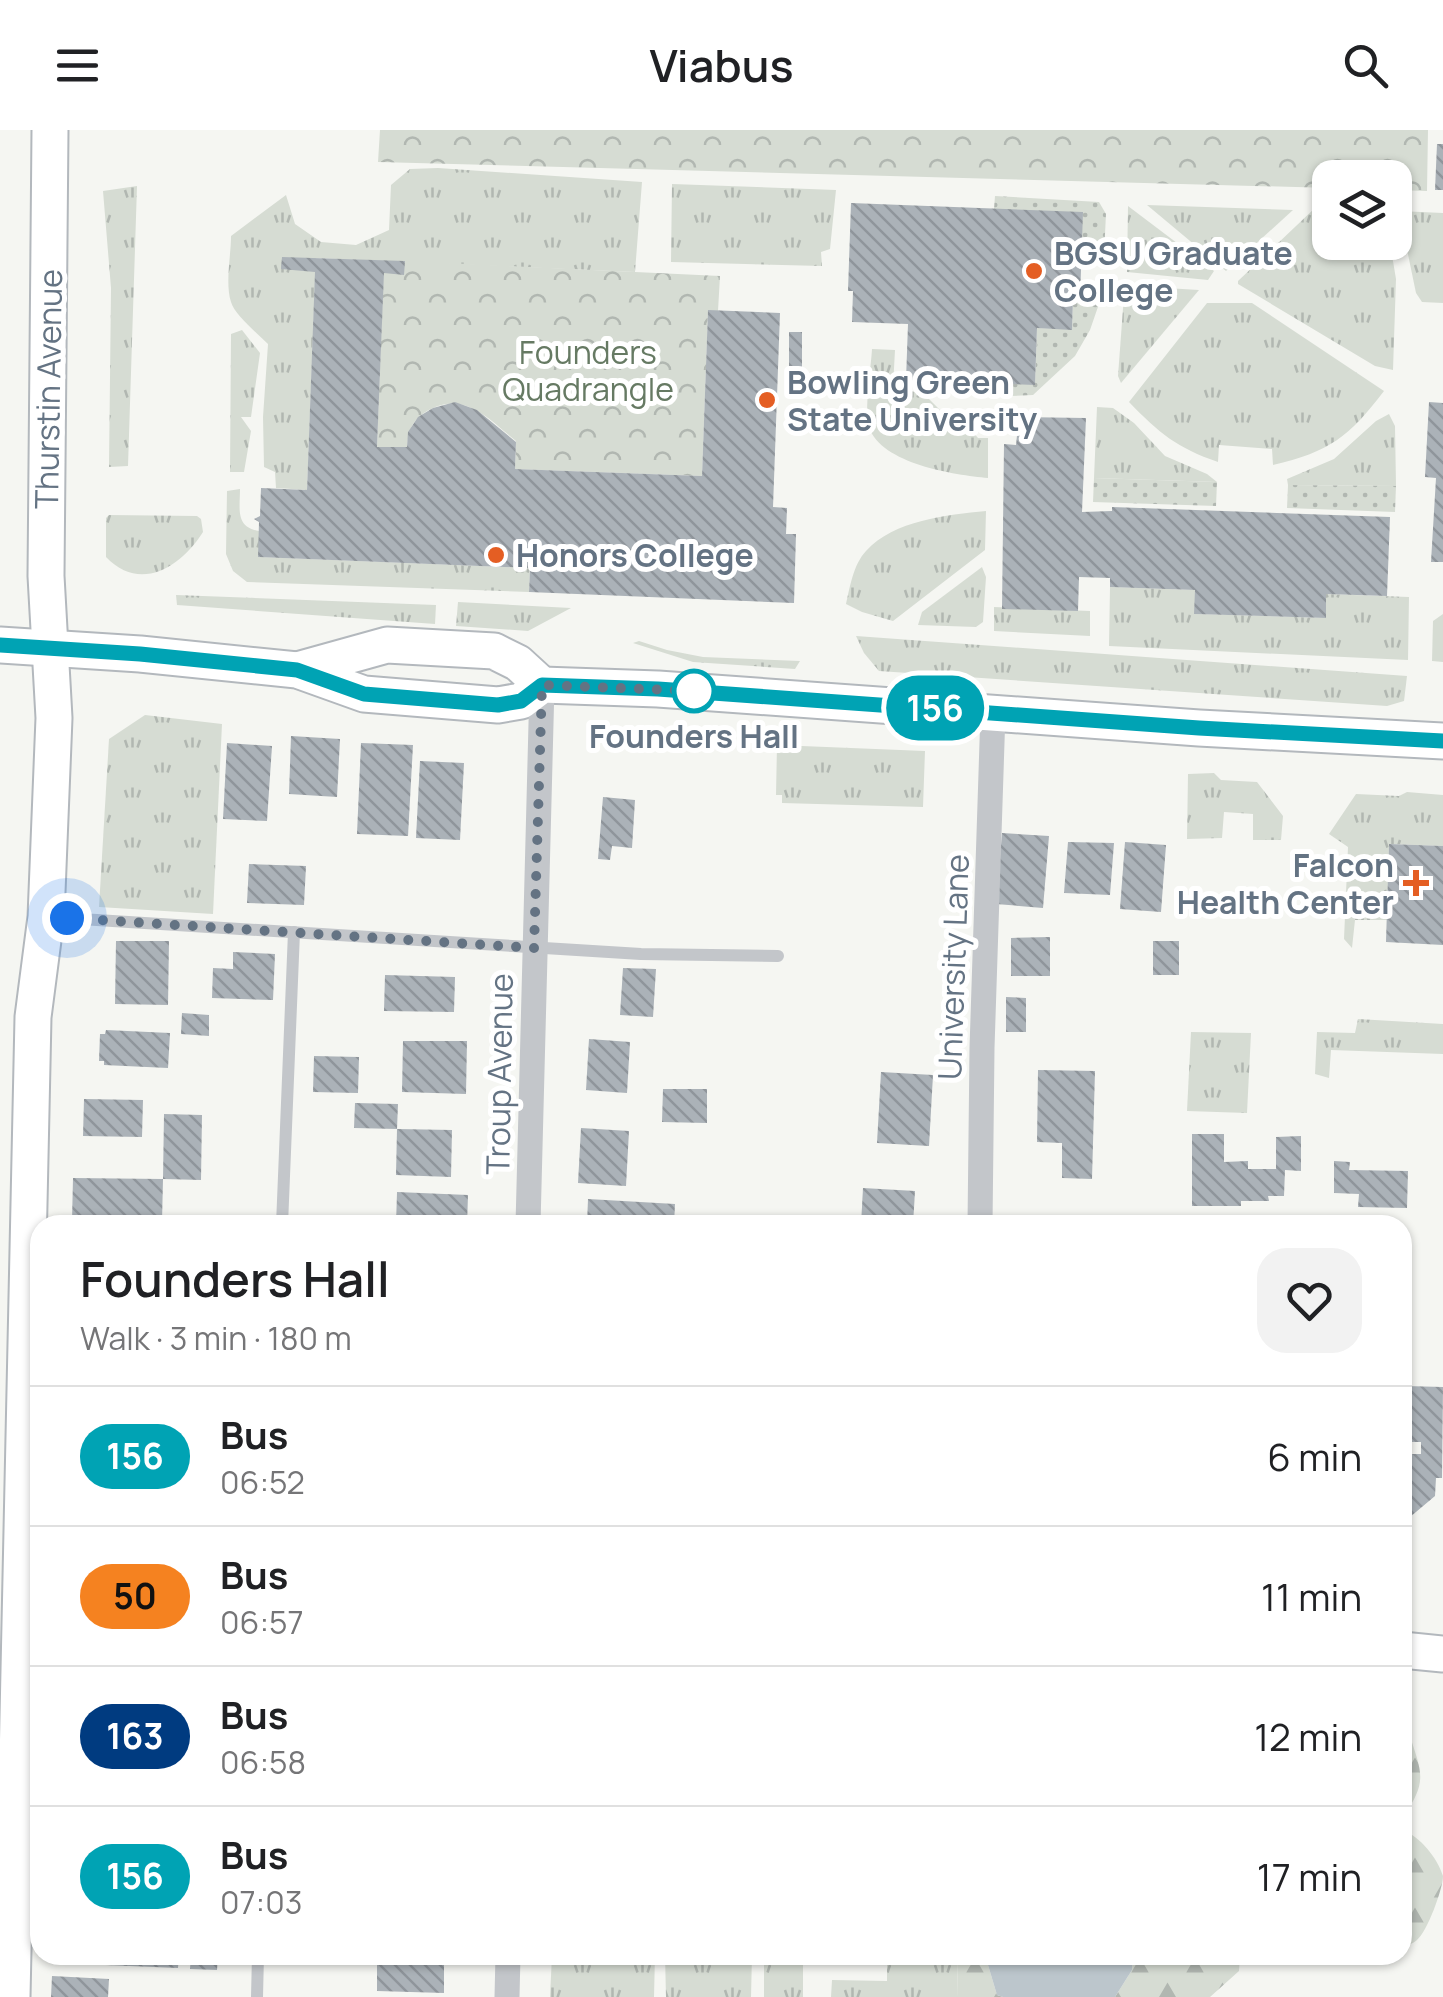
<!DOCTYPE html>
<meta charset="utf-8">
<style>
:root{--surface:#fff;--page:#f2f2f2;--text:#202124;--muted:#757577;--line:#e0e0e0}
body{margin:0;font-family:Manrope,sans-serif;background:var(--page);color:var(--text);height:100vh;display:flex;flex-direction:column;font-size:38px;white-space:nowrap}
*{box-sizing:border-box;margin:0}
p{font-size:32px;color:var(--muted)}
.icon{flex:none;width:55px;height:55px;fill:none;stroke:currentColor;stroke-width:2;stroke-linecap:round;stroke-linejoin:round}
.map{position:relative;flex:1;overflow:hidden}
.drawer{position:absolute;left:30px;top:1085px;width:1382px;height:750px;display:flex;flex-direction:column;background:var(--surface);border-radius:30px;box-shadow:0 2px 8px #0004}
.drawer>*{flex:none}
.badge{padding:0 20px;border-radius:32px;font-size:35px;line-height:65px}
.tools{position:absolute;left:1312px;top:30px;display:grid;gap:20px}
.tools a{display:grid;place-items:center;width:100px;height:100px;border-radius:20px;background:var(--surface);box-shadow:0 2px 8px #0004;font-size:50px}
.you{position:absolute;width:50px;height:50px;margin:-25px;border:8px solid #fff;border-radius:50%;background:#1a73e8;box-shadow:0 0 0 15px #1a73e833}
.map>.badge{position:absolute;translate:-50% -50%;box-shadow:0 0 0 5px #fff}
.round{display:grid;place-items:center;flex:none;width:105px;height:105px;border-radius:30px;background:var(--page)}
.head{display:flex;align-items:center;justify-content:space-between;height:170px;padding:0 50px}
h1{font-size:48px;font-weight:600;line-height:75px}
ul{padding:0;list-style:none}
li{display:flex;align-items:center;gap:30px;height:140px;padding:0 50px;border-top:2px solid var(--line)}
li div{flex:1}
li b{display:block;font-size:38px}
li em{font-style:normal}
li .badge{min-width:110px;font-weight:700;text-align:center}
header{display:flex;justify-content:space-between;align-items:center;height:130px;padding:0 50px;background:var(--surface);font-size:45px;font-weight:600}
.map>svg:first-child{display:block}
</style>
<header><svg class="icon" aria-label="menu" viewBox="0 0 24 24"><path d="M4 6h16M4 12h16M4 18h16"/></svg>Viabus<svg class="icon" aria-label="search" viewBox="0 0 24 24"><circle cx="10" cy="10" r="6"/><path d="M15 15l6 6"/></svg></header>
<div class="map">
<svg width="1443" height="1867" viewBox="0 0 1443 1867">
<defs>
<pattern id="grass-tufts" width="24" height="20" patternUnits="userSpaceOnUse" patternTransform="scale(2.5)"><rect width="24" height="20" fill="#d6dcd3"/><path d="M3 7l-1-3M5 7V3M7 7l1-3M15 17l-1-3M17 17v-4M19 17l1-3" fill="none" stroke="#b1b7b1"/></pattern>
<pattern id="forest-firs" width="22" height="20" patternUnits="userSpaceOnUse" patternTransform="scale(2.5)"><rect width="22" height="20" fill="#d6dcd3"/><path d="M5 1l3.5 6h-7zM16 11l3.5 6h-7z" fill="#b1b7b1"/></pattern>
<pattern id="park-crowns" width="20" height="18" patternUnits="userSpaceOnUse" patternTransform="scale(2.5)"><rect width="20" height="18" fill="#d6dcd3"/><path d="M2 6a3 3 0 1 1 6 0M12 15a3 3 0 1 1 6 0" fill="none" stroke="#b1b7b1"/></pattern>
<pattern id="garden-dots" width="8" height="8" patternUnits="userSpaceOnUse" patternTransform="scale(2.5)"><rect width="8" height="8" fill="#d6dcd3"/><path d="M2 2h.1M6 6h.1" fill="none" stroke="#b1b7b1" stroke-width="1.8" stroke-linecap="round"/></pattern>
<pattern id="building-back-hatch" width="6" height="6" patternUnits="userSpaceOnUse" patternTransform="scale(2.5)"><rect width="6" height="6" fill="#abb2b8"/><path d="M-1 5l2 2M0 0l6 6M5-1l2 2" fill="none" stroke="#8f959b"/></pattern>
</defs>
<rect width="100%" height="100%" fill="#f5f6f2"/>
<!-- grass -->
<g fill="url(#grass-tufts)">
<path d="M438 38 642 52 635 142 316 128 307 360 276 358 275 342 264 337 263 287 268 214C258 204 234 184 231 172 225 153 231 126 231 106L286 65 295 94 321 112 356 115 389 100 391 55 410 39Z"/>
<polygon points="672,54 836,60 830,119 821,122 822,136 671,132"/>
<polygon points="137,56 128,336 109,337 111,158 103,61"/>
<polygon points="1147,75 1293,80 1226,141"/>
<polygon points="1128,76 1214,141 1208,150 1127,142"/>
<polygon points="1316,77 1330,78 1330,112 1390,113 1396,149 1393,240 1375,236 1238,154 1238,151"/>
<polygon points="1399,81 1443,83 1443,173 1422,172 1416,163"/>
<polygon points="1133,156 1199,160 1121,253 1118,246 1124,165"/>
<path d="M1207 173H1252L1384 261C1349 307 1329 322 1273 335L1272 319 1219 315 1218 332C1177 318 1159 303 1129 272Z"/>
<polygon points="242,200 260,223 251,287 241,287 251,301 244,342 230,342 231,204"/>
<path d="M872 219 895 220 893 257 924 264 944 284 964 291 978 308H988V348C955 345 881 334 869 297 864 281 871 238 872 219Z"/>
<polygon points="1097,277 1113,278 1134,293 1165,326 1207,344 1217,352 1094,348"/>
<polygon points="1389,284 1395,296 1396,356 1288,355 1287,349 1334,329 1376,291"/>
<path d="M240 359C240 379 235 397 259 401V427L530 438 529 462 247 452 233 441 226 424 227 361Z"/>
<path d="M986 381 985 420 893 491 862 482 846 474C850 457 853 435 866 421 894 390 947 385 986 381Z"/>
<path d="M109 385 197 386 201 389 203 402C181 437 140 463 106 427V388Z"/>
<polygon points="982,437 986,447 983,492 976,497 918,495 922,482"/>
<polygon points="1110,457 1195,460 1195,484 1325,488 1326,464 1409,467 1408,530 1109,516"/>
<polygon points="176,465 436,475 435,494 177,475"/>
<polygon points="458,472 571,478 528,501 456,496"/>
<polygon points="994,477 1090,481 1090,506 994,501"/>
<polygon points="1443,484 1443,532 1432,531 1433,491"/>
<polygon points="856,506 1407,546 1404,571 1387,576 879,541 864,523"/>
<polygon points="639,511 667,520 703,527 800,531 795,539 693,532 633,513"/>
<polygon points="145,585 222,594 213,784 99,777 109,609"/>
<polygon points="777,615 925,621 923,677 782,673 782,665 776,665"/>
<polygon points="1214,643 1221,650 1257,652 1283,686 1281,710 1253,710 1253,684 1224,682 1222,708 1187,709 1188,644"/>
<polygon points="1407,662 1443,665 1443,716 1389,714 1387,790 1355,790 1352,818 1344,809 1348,717 1329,704 1356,664 1399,666"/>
<polygon points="1358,889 1443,894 1443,924 1331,920 1329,948 1315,944 1317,902 1355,903"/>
<polygon points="1191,902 1251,903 1247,983 1187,981"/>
<polygon points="552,1825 655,1825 654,1867 550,1867"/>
<polygon points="665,1825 752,1825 751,1867 666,1867"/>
<rect x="764" y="1825" width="39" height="42"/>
<polygon points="887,1825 957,1825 958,1867 831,1867 832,1850 887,1851"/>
</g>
<!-- forest -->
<g fill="url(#forest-firs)">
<path d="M1409 1603C1422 1644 1428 1651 1403 1687V1604Z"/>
<path d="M1403 1700C1420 1707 1437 1727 1443 1746 1443 1759 1427 1802 1417 1810 1413 1814 1407 1815 1403 1817Z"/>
<polygon points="957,1825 985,1825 997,1865 1003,1867 958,1867"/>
<polygon points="1133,1825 1240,1825 1239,1841 1210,1867 1115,1867 1132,1840"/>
</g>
<!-- park -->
<g fill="url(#park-crowns)">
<polygon points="380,0 1428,0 1427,61 1395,60 1395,48 1330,48 1330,58 378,32"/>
<path d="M384 130 720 146 718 181H708L702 346 515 339 516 311C487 288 463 258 424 283 411 292 408 302 407 317H377Z"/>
</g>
<!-- garden -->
<g fill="url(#garden-dots)">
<polygon points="995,66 1099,72 1106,84 1104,124 1092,133 1081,132 994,79"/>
<polygon points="1080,162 1099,162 1100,171 1090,200 1075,226 1033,265 1010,266 1010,254 1035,254 1037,198 1072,199 1073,169"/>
<polygon points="1094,348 1217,352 1216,376 1093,372"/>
<polygon points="1288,355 1396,356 1395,382 1287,378"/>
</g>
<!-- water -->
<polygon fill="#bcc6cc" points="985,1825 1133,1825 1132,1840 1115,1867 1003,1867 997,1865"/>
<!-- building -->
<g fill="url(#building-back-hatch)">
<polygon points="1437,14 1443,14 1443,60 1435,60"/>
<polygon points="851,73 1083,82 1080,169 1073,169 1072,200 1037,198 1035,255 906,250 908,194 852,192 853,161 848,161"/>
<polygon points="282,127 405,131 404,145 384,143 377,317 407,317 408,302 418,287 433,278 455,272 477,280 516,312 515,339 702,346 708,180 780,183 773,377 787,378 786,404 796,404 794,473 529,462 530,438 258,427 259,392 254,389 260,386 261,358 307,360 315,142 281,139"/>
<polygon points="789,202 802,202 802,237 789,236"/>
<polygon points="1429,272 1443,273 1443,432 1431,432 1436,348 1425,347"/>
<polygon points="1019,287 1086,288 1082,382 1112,381 1112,377 1390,387 1387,466 1326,464 1326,488 1194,484 1195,460 1110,457 1110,448 1079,447 1078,481 1002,479 1004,314 1016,315"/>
<polygon points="291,606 340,609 337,667 289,664"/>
<polygon points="227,613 272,616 267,691 223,689"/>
<polygon points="361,613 413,615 408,706 357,704"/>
<polygon points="420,631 464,633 460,710 416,708"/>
<polygon points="603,667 635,670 632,718 612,716 610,730 598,729"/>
<polygon points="1002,703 1049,706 1043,778 996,774"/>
<polygon points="1068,712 1114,713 1110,765 1064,763"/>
<polygon points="1125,712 1166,715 1161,782 1120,779"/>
<polygon points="1389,714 1443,716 1443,815 1386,812"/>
<polygon points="249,734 306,736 304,775 247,773"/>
<polygon points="1050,807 1050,846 1011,846 1011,808"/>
<polygon points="116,811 169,811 168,875 115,874"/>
<rect x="1153" y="811" width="26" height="34"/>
<polygon points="233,822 275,824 273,870 212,868 213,838 233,839"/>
<polygon points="623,838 656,839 653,887 620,885"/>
<polygon points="385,845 455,847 454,882 384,881"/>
<polygon points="1006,867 1026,868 1026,902 1006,902"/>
<polygon points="182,883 209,885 209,906 181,904"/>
<polygon points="106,900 170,903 168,938 104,935 104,931 99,931 100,904 105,904"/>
<polygon points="589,909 630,912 627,963 586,960"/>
<polygon points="403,911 467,911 466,964 402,962"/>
<polygon points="314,926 359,927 358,963 313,962"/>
<polygon points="1038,940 1095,941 1092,1049 1062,1048 1062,1013 1037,1012"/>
<polygon points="881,942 933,945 929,1016 877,1013"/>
<polygon points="663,959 707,959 707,993 662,992"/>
<polygon points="84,969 143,970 142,1007 83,1006"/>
<polygon points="355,973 398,974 397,999 354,998"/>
<polygon points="164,984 202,985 201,1050 163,1049 162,1092 72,1091 73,1048 163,1049"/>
<polygon points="581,998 629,1001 626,1056 578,1053"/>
<polygon points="397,999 452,1000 451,1047 396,1045"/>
<polygon points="1192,1004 1224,1004 1224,1032 1248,1031 1248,1039 1276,1039 1276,1007 1301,1006 1301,1041 1285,1040 1284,1066 1268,1066 1269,1071 1241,1071 1241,1076 1192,1076"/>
<polygon points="1334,1031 1350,1032 1349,1040 1408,1041 1407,1078 1358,1077 1359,1064 1334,1063"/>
<polygon points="863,1058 915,1061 913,1095 861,1095"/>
<polygon points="397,1062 468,1065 467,1095 396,1095"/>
<polygon points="588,1069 675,1074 674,1095 587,1095"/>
<polygon points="1016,1086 1080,1087 1080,1095 1016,1095"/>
<polygon points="1406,1256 1443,1257 1442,1348 1436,1348 1435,1366 1410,1387 1402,1377 1402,1352 1406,1349 1407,1324 1421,1324 1421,1312 1405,1312"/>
<polygon points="82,1825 179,1825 178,1838 81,1834"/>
<polygon points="191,1825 218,1825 217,1840 190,1839"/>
<polygon points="377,1829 444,1830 444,1863 377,1861"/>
<polygon points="52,1846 109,1849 108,1867 51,1867"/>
</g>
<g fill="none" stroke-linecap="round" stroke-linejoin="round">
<!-- secondary casing -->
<g stroke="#b3b8bd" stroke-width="39">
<g id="secondary">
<polyline points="0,515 140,524 297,540 364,564 498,575 521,571 542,555 658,559 1199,598 1443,611"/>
<polyline points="297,540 387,515 494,521 518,533 542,555"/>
<polyline points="1402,1520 1443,1524"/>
<polyline points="12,1867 33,887 46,787 54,588 46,446 50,0"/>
</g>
</g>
<!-- lane -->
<g stroke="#c3c6ca" stroke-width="12">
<polyline points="49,787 641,824 778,826"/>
<polyline points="282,1095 294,802"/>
<polyline points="257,1867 258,1825"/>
</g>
<!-- street -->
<g stroke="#c3c6ca" stroke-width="25">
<polyline points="528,1095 542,555"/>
<polyline points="980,1095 982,918 993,582"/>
<polyline points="507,1867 508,1825"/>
</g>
<!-- secondary -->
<use href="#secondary" stroke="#fff" stroke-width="35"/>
</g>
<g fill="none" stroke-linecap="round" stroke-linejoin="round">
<!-- line casing -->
<g stroke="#fff" stroke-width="22">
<polyline id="line" points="0,515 140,524 297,540 364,564 498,575 521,571 542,555 658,559 1199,598 1443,611"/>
</g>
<!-- line -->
<use href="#line" stroke="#00a3b4" stroke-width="15"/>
<!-- walk -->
<polyline stroke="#647383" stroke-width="10" stroke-dasharray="0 18" points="67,788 534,818 542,555 694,561"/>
</g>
<!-- markers -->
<g fill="#e45e23" stroke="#fff" stroke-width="4">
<circle cx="1034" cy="141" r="10"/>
<circle cx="767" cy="270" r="10"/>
<circle cx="496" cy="425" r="10"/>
<path d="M1411 738h10v10h10v10h-10v10h-10v-10h-10v-10h10z"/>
</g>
<circle fill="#fff" stroke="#00a3b4" stroke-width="5" cx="694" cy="561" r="20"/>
<g text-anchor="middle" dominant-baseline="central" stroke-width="10" stroke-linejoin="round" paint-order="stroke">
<!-- poi labels -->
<g font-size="32" font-weight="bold" fill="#647383" stroke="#fff" text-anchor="start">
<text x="1054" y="123">BGSU Graduate<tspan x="1054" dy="37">College</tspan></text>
<text x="787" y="252">Bowling Green<tspan x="787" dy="37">State University</tspan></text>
<text x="516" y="425">Honors College</text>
<text x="1394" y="735" text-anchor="end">Falcon<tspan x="1394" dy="37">Health Center</tspan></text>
</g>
<!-- park labels -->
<g font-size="32" fill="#667a63" stroke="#fff">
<text x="588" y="222">Founders<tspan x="588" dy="37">Quadrangle</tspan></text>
</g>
<!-- street labels -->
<g font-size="32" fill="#647383" stroke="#fff">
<text transform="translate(48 259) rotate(-89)">Thurstin Avenue</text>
<text transform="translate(953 837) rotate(-88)">University Lane</text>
<text transform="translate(499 944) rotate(-89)">Troup Avenue</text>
</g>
<!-- stop labels -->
<g font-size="32" font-weight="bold" fill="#647383" stroke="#fff">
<text x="694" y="606">Founders Hall</text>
</g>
</g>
</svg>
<div class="tools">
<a><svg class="icon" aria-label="layers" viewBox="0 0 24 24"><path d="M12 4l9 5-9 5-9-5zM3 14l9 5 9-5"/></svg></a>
</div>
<div class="you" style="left:67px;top:788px"></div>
<b class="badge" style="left:935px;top:578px;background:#00a3b4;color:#fff">156</b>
<section class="drawer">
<div class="head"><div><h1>Founders Hall</h1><p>Walk · 3 min · 180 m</p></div><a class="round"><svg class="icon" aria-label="heart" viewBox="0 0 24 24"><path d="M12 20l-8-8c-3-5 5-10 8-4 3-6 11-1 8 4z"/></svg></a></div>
<ul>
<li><span class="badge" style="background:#00a3b4;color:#fff">156</span><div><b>Bus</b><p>06:52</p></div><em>6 min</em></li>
<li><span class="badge" style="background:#f58220;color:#111">50</span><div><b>Bus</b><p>06:57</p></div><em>11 min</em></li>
<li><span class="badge" style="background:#003b80;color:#fff">163</span><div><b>Bus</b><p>06:58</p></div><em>12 min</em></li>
<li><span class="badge" style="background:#00a3b4;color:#fff">156</span><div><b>Bus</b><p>07:03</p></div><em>17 min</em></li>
</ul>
</section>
</div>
